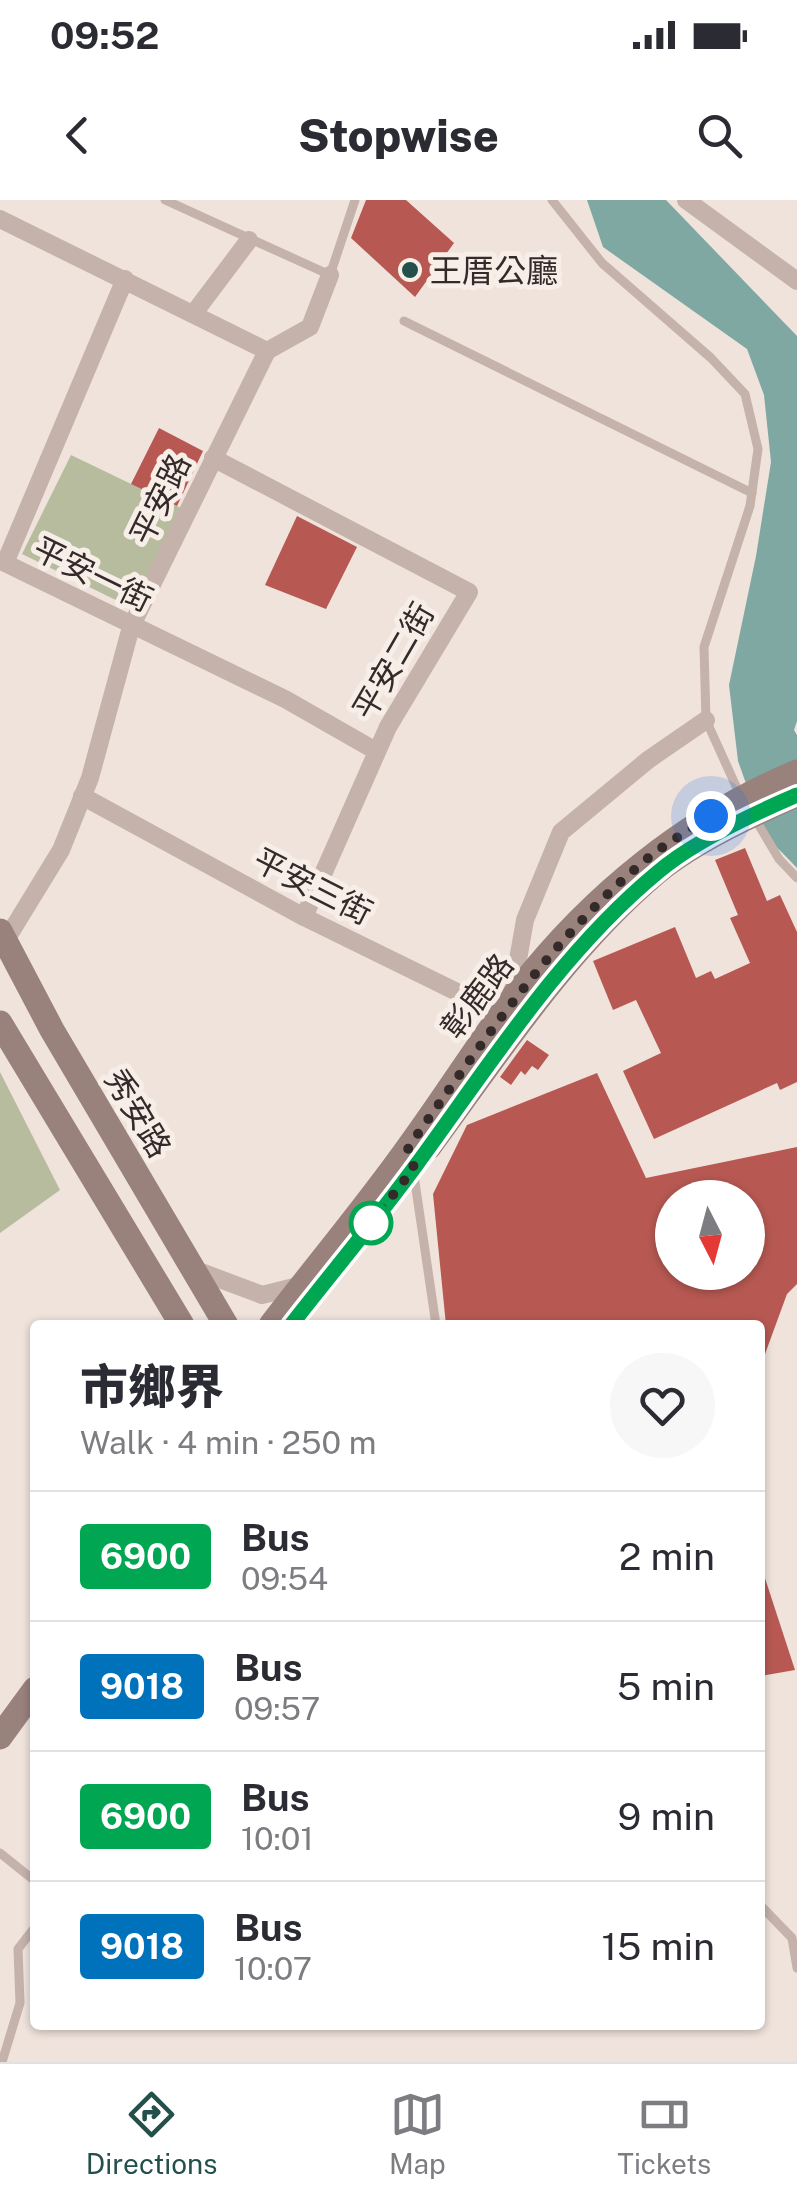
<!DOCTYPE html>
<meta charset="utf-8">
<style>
:root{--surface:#fff;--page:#f7f7f7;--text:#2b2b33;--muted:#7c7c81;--line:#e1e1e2;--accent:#23504b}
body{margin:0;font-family:"Public Sans","Noto Sans TC",sans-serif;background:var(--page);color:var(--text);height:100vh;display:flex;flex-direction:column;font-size:38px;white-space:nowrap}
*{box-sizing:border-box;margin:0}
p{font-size:32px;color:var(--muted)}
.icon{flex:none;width:55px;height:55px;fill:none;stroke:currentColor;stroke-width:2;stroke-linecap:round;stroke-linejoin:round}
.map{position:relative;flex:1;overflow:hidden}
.details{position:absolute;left:30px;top:1120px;width:735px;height:710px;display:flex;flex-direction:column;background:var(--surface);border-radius:10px;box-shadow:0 2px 8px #0004}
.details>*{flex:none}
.badge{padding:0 20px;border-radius:8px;font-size:35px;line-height:65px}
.needle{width:65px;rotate:174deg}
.fabs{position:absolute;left:655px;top:980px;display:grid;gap:20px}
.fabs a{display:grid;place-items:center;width:110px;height:110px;border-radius:50%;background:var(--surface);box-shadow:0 2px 8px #0004;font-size:50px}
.you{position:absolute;width:50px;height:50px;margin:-25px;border:8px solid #fff;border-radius:50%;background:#1a73e8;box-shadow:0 0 0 15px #1a73e833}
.map>.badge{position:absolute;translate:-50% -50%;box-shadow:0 0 0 5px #fff}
.round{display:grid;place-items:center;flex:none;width:105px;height:105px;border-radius:52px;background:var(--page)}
.overview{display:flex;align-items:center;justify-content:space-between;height:170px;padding:0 50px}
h1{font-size:48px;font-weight:800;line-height:75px}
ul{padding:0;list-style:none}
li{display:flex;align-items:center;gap:30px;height:130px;padding:0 50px;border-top:2px solid var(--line)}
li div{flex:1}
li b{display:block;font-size:38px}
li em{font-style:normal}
li .badge{min-width:110px;font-weight:700;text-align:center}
.status{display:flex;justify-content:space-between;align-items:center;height:70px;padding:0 50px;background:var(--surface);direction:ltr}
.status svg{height:28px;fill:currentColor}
header{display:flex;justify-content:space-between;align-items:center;height:130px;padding:0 50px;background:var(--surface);font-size:45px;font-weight:800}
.tabs{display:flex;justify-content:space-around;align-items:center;height:140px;border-top:2px solid var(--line);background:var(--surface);font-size:28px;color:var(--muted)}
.tabs a{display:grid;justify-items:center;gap:5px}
.tabs .active{color:var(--accent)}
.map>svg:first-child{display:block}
</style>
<div class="status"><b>09:52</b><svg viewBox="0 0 49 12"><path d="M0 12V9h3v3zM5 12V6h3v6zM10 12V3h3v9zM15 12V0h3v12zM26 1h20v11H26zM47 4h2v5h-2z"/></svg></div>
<header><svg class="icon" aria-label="back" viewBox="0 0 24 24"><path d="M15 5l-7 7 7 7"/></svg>Stopwise<svg class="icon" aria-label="search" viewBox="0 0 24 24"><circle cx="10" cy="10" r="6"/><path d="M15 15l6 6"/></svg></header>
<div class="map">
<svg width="797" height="1862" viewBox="0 0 797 1862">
<rect width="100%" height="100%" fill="#efe3dc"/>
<!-- green -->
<g fill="#b7bc9e">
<polygon points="71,255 181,308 132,408 22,354"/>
<polygon points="0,872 60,990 0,1033"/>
</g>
<!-- water -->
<polygon fill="#7fa8a3" points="587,0 666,0 797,136 797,521 794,530 797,535 797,668 764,634 738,561 729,485 756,356 771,262 764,195 747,149 603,47"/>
<!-- building -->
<g fill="#b75952" fill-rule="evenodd">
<polygon points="366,0 406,0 454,43 415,97 351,38"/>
<polygon points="159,228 203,251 177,306 131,284"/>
<polygon points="297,316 357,347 326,409 265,385"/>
<polygon points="745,648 767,701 780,695 797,732 797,882 780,890 777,883 654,939 623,871 661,853 636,800 613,810 593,761 675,727 696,778 711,771 715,779 750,763 730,718 738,715 715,660"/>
<polygon points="527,840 549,855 538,870 532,866 525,875 521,871 511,885 500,877"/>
<path d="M597 873 646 978 797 947V1084L787 1094 761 1165 760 1125H446L433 994 467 925ZM672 998H748V1072H672Z"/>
<polygon points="760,1369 762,1369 795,1470 760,1476"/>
</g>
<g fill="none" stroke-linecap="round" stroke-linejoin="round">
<!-- lane -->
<g stroke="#c5b2aa" stroke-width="9">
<polyline points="165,0 330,75 355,0"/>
<polyline points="552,0 602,63 711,158 745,194 758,249 750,306 704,447 706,520 740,595"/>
<polyline points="404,121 752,293"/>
<polyline points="754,617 779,659 797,678"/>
<polyline points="411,955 436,1125"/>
<polyline points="0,1653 35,1681"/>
<polyline points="760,1705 792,1738 797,1768"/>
<polyline points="2,1862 20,1803 18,1749 35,1727"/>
</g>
<!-- street -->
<g stroke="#c5b2aa" stroke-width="18">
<polyline points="686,0 797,81"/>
<polyline points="0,19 267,151 131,427 90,578 61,650 1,748"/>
<polyline points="125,79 5,363 285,499 376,551"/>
<polyline points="194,113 249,40"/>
<polyline points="267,151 310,127 330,75"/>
<polyline points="213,258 469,392 388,527 304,717"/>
<polyline points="82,596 304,717 508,817"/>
<polyline points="508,794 516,771 525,720 561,632 648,560 706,520"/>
<polyline points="193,1069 262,1095 302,1085"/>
</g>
<!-- secondary -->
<g stroke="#99817c" stroke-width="25">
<polyline points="0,731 52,830 226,1125"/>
<polyline points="0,823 182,1125"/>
<path d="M429 947C499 852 566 749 657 672 692 643 755 613 797 595"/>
<path d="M271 1125C317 1065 366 1007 410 945 447 894 481 840 519 789 592 695 687 618 797 572"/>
<polyline points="0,1537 35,1489"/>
</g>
</g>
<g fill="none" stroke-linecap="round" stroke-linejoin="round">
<!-- line casing -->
<g stroke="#fff" stroke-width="22">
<path id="line" d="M291 1125C333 1071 377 1019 417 964 491 863 561 752 658 672 693 642 755 613 797 595"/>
</g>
<!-- line -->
<use href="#line" stroke="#00a651" stroke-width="15"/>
<!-- walk -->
<path stroke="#342a29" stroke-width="10" stroke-dasharray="0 18" d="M371 1023 414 968 408 948C481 845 549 740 647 659 666 643 690 630 711 616"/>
</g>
<!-- markers -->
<circle fill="#23504b" stroke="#f7eee8" stroke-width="4" cx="410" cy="70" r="10"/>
<circle fill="#fff" stroke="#00a651" stroke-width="5" cx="371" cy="1023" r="20"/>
<g text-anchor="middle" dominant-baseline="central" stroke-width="10" stroke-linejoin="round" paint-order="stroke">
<!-- poi labels -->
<g font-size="32" fill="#342a29" stroke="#f7eee8" text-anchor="start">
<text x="430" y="70">王厝公廳</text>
</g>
<!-- street labels -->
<g font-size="32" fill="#342a29" stroke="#f7eee8">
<text transform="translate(160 299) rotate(-64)">平安路</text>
<text transform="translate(93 374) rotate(26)">平安一街</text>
<text transform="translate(393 461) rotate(-60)">平安二街</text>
<text transform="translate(313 686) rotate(27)">平安三街</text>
<text transform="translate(477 796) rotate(-53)">彰鹿路</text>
<text transform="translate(138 913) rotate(59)">秀安路</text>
</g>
</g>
</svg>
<div class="fabs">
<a><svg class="needle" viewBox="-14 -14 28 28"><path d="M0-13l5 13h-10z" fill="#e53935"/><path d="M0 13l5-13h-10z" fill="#7c7c81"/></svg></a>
</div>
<div class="you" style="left:711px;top:616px"></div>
<section class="details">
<div class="overview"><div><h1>市鄉界</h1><p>Walk · 4 min · 250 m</p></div><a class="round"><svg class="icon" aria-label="heart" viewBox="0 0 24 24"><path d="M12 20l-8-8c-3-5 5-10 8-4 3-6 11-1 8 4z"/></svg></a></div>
<ul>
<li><span class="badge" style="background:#00a651;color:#fff">6900</span><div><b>Bus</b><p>09:54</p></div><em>2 min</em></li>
<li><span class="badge" style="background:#0072bc;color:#fff">9018</span><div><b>Bus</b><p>09:57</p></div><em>5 min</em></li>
<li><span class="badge" style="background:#00a651;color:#fff">6900</span><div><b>Bus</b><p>10:01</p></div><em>9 min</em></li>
<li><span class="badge" style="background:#0072bc;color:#fff">9018</span><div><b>Bus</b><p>10:07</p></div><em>15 min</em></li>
</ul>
</section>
</div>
<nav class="tabs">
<a class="active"><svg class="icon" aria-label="directions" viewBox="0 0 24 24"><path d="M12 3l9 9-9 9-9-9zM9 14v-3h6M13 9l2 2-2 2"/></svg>Directions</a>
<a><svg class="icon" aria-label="map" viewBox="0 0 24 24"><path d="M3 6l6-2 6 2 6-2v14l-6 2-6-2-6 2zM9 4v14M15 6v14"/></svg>Map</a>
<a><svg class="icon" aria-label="tickets" viewBox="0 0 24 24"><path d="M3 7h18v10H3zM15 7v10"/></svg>Tickets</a>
</nav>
